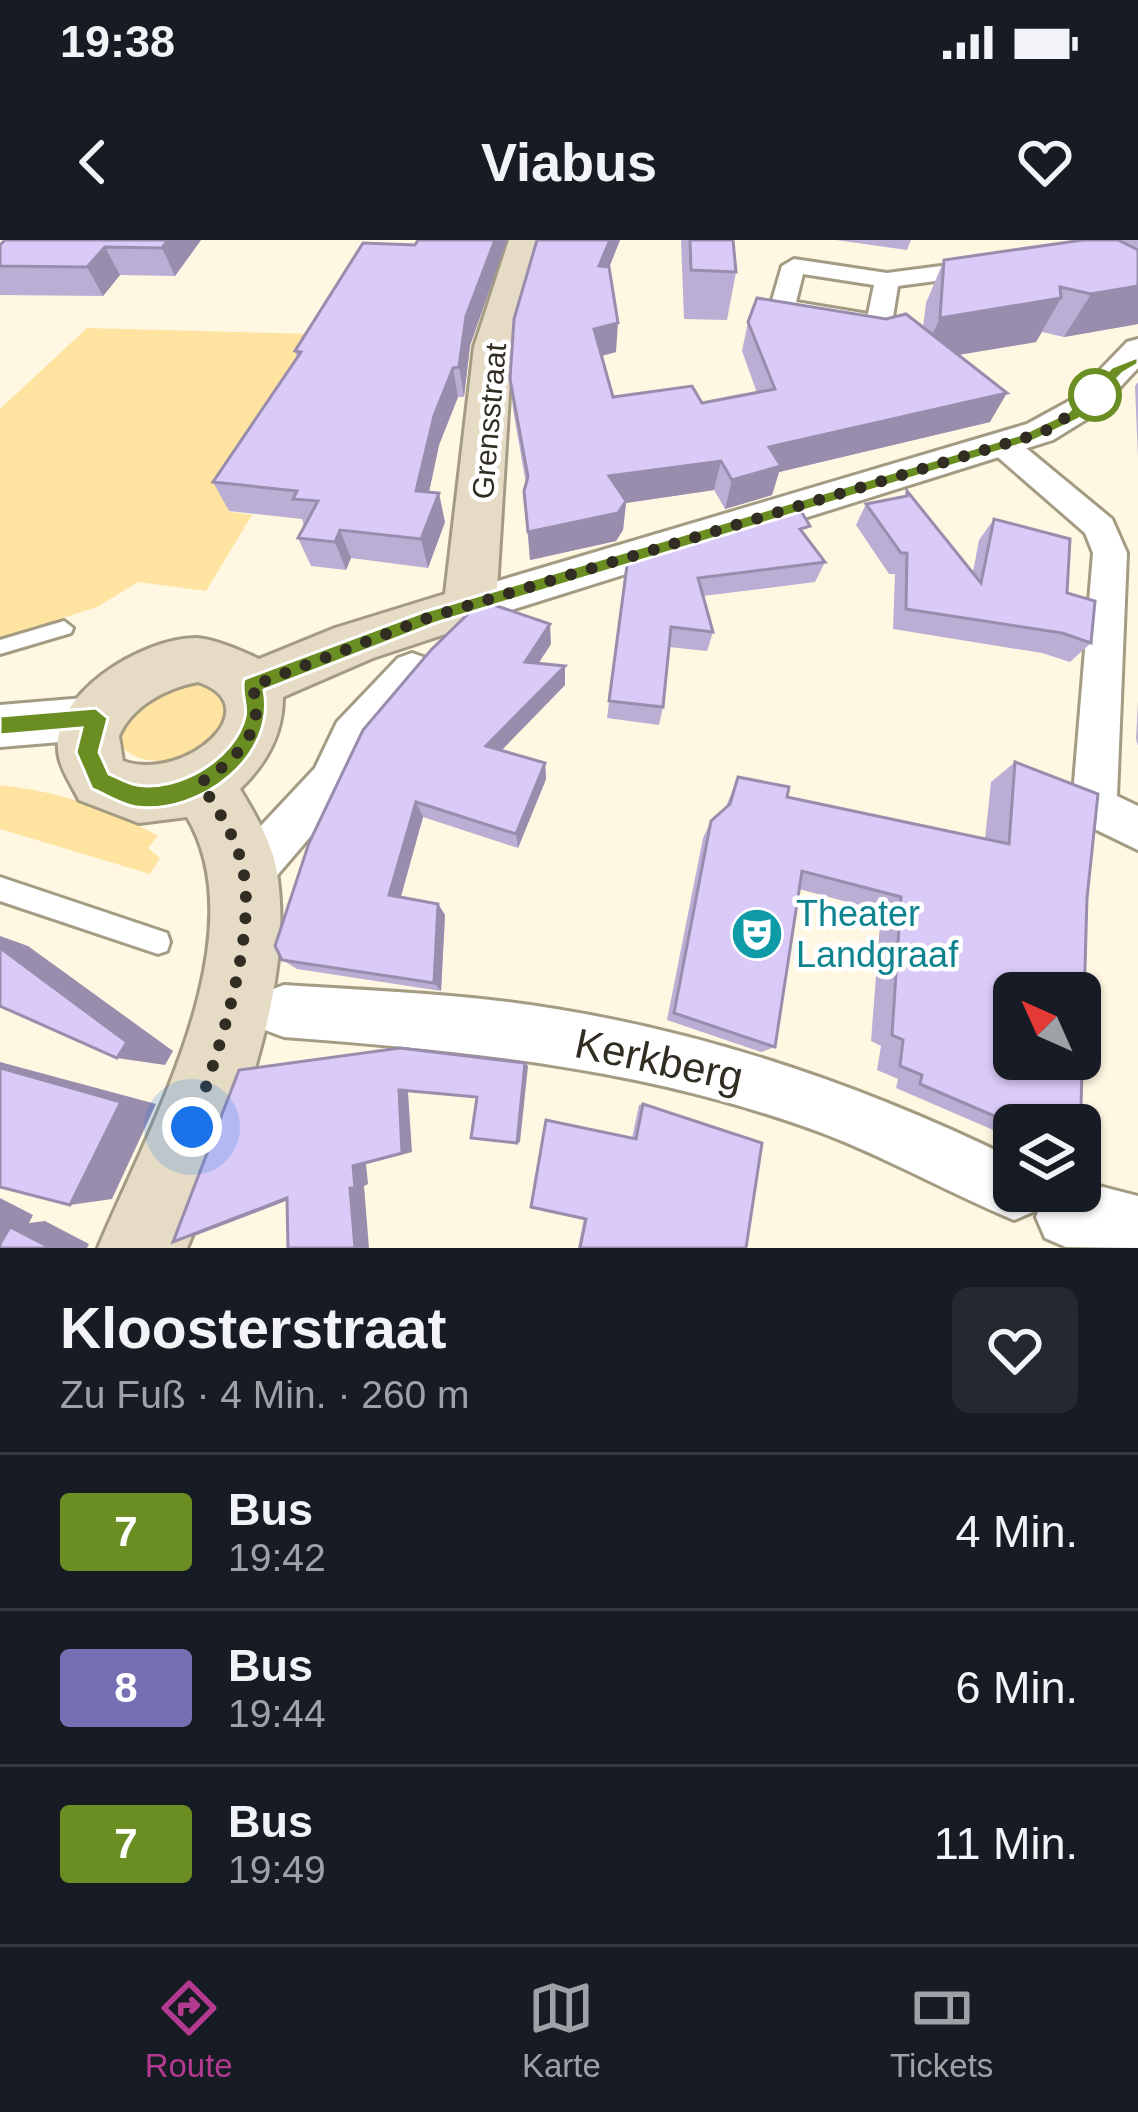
<!DOCTYPE html>
<html lang="de">
<meta charset="utf-8">
<style>
:root{--surface:#171b24;--page:#242831;--text:#f1f3f6;--muted:#9ea1a6;--line:#363941;--accent:#b23a8f}
body{margin:0;font-family:Arial,sans-serif;background:var(--page);color:var(--text);height:100vh;display:flex;flex-direction:column;font-size:45px;white-space:nowrap}
*{box-sizing:border-box;margin:0}
p{font-size:39px;color:var(--muted)}
.icon{flex:none;width:66px;height:66px;fill:none;stroke:currentColor;stroke-width:2;stroke-linecap:round;stroke-linejoin:round}
.map{position:relative;height:1008px;overflow:hidden}
.side{display:flex;flex-direction:column;background:var(--surface);flex:1}
.side>*{flex:none}
.badge{padding:0 24px;border-radius:9px;font-size:42px;line-height:78px}
.needle{width:78px;rotate:315deg}
.controls{position:absolute;left:993px;top:732px;display:grid;gap:24px}
.controls a{display:grid;place-items:center;width:108px;height:108px;border-radius:18px;background:var(--surface);box-shadow:0 3px 9px #0004;font-size:60px}
.you{position:absolute;width:60px;height:60px;margin:-30px;border:9px solid #fff;border-radius:50%;background:#1a73e8;box-shadow:0 0 0 18px #1a73e833}
.map>.badge{position:absolute;translate:-50% -50%;box-shadow:0 0 0 6px #fff}
.round{display:grid;place-items:center;flex:none;width:126px;height:126px;border-radius:18px;background:var(--page)}
.summary{display:flex;align-items:center;justify-content:space-between;height:204px;padding:0 60px}
h1{font-size:57px;font-weight:700;line-height:90px}
ul{padding:0;list-style:none}
li{display:flex;align-items:center;gap:36px;height:156px;padding:0 60px;border-top:3px solid var(--line)}
li div{flex:1}
li b{display:block;font-size:45px}
li em{font-style:normal}
li .badge{min-width:132px;font-weight:700;text-align:center}
.status{display:flex;justify-content:space-between;align-items:center;height:84px;padding:0 60px;background:var(--surface);direction:ltr}
.status svg{height:33px;fill:currentColor}
header{display:flex;justify-content:space-between;align-items:center;height:156px;padding:0 60px;background:var(--surface);font-size:54px;font-weight:700}
.dock{display:flex;justify-content:space-around;align-items:center;height:168px;border-top:3px solid var(--line);background:var(--surface);font-size:33px;color:var(--muted)}
.dock a{display:grid;justify-items:center;gap:6px}
.dock .current{color:var(--accent)}
.map>svg:first-child{display:block}
</style>
<div class="status"><b>19:38</b><svg viewBox="0 0 49 12"><path d="M0 12V9h3v3zM5 12V6h3v6zM10 12V3h3v9zM15 12V0h3v12zM26 1h20v11H26zM47 4h2v5h-2z"/></svg></div>
<header><svg class="icon" aria-label="back" viewBox="0 0 24 24"><path d="M15 5l-7 7 7 7"/></svg>Viabus<svg class="icon" aria-label="heart" viewBox="0 0 24 24"><path d="M12 20l-8-8c-3-5 5-10 8-4 3-6 11-1 8 4z"/></svg></header>
<div class="map">
<svg width="1138" height="1008" viewBox="0 0 1138 1008">
<rect width="100%" height="100%" fill="#fff7e2"/>
<!-- green -->
<g fill="#fee4a0">
<polygon points="87,88 314,94 290,171 227,271 252,275 206,351 138,342 97,367 0,398 0,169"/>
<path d="M202 441 224 458C241 549 67 531 136 471 162 447 167 444 202 441Z"/>
<path d="M0 545C59 552 106 567 158 596L148 608 160 618 150 634 0 589Z"/>
</g>
<g fill="none" stroke-linecap="round" stroke-linejoin="round">
<!-- service casing -->
<g stroke="#a49b83" stroke-width="6">
<g id="service">
<polygon points="64,381 73,388 71,393 0,414 0,400"/>
<polygon points="0,637 158,690 167,693 170,702 167,711 158,714 0,661"/>
</g>
</g>
<!-- minor casing -->
<g stroke="#a49b83" stroke-width="6">
<g id="minor">
<path d="M794 19 887 33 995 19 1007 26 995 33 898 46 892 83 879 91 773 72 770 67 782 26ZM803 34 874 45 868 74 796 62Z"/>
<polygon points="1003,196 1014,198 1112,279 1127,313 1117,556 1138,566 1138,610 1078,581 1072,567 1093,313 1085,293 992,212 988,205 992,198"/>
<polygon points="412,413 426,418 432,429 368,505 345,556 262,653 245,660 228,653 221,637 228,621 315,528 337,482 398,418"/>
<path d="M284 745C375 751 466 754 556 769 716 795 869 848 1014 919V951H1043L1035 971 1014 980C949 953 888 918 822 893 647 828 469 811 284 797L265 790 258 771 265 752Z"/>
<polygon points="1091,944 1138,956 1138,1008 1066,1007 1045,998 1036,977 1045,956 1080,951 1080,945"/>
</g>
</g>
<!-- tertiary casing -->
<g stroke="#a49b83" stroke-width="6">
<g id="tertiary">
<polygon points="1138,99 1138,128 1095,174 1053,200 470,383 454,378 448,366 454,354 1027,184 1071,160 1127,102"/>
<polygon points="96,457 114,463 121,478 114,493 96,499 0,507 0,465"/>
</g>
</g>
<!-- secondary casing -->
<g stroke="#a49b83" stroke-width="6">
<path id="secondary" d="M509 0H541L512 107 496 366 488 380 373 418 283 457C283 495 266 524 240 549 255 574 273 604 277 633 296 748 232 904 187 1008H98C146 892 259 698 187 577L139 583 79 560C73 547 62 532 59 517 46 455 143 398 196 398 215 399 242 411 259 419L335 388 445 354 474 107ZM198 442C272 467 184 543 123 521L119 496C132 466 166 448 198 442Z"/>
</g>
<!-- service -->
<use href="#service" fill="#fff" fill-rule="evenodd"/>
<!-- minor -->
<use href="#minor" fill="#fff" fill-rule="evenodd"/>
<!-- tertiary -->
<use href="#tertiary" fill="#fff" fill-rule="evenodd"/>
<!-- secondary -->
<use href="#secondary" fill="#e6dcc5" fill-rule="evenodd"/>
</g>
<!-- wall -->
<g fill="#bbaed4">
<polygon points="201,0 175,36 120,35 103,56 0,55 0,5"/>
<polygon points="537,0 620,0 609,28 616,112 602,116 613,157 702,163 757,153 742,111 748,82 923,87 926,63 944,20 1083,0 1138,0 1138,84 1064,97 1042,92 1036,102 959,115 990,182 779,232 772,255 725,269 714,250 626,263 623,290 616,301 530,320 524,251 526,244 513,169 510,139"/>
<polygon points="681,0 733,0 736,32 727,80 684,79"/>
<polygon points="836,0 911,0 907,10"/>
<polygon points="470,106 464,157 458,157 439,205 429,252 445,282 428,328 351,318 346,330 311,326 298,298 304,286 302,279 229,271 213,242 297,117 295,111"/>
<polygon points="1138,142 1138,217 1135,146"/>
<polygon points="907,251 973,332 979,300 994,279 1067,353 1091,403 1070,422 1042,413 893,389 895,334 889,334 856,285 866,264 904,257"/>
<polygon points="806,297 825,322 815,342 703,356 713,392 707,411 669,407 663,467 659,485 607,478 628,318"/>
<polygon points="551,404 538,423 565,445 502,510 545,523 546,539 518,608 423,577 401,657 438,664 445,675 441,751 297,729 282,720"/>
<polygon points="1138,462 1138,506 1136,499"/>
<polygon points="1015,522 1014,899 896,848 898,839 877,830 881,806 871,801 881,671 799,649 775,807 761,812 667,780 703,598 711,581 725,569 738,537 787,557 985,599 991,542"/>
<polygon points="643,864 746,1008 578,1008 584,978 632,898 639,865"/>
</g>
<!-- shaded-wall -->
<g fill="#998dad">
<polygon points="168,0 201,0 175,36 162,8"/>
<polygon points="495,0 507,0 470,106 464,157 459,127 466,76"/>
<polygon points="610,0 620,0 598,55 599,26"/>
<polygon points="105,7 120,35 103,56 87,27"/>
<polygon points="1138,46 1138,84 1064,97 1091,54"/>
<polygon points="1061,58 1036,102 920,121 940,78"/>
<polygon points="618,83 616,112 593,118 594,89"/>
<polygon points="453,128 458,157 439,205 423,280 416,251 434,176"/>
<polygon points="1007,153 990,182 779,232 772,255 725,269 732,240 769,207"/>
<polygon points="721,221 714,250 626,263 623,290 616,301 530,320 528,292 609,236"/>
<polygon points="439,253 445,282 428,328 421,299"/>
<polygon points="340,290 351,318 346,330 335,302"/>
<polygon points="550,384 551,404 527,441 525,422"/>
<polygon points="565,426 565,445 490,522 486,506"/>
<polygon points="545,523 546,539 518,608 516,594"/>
<polygon points="416,562 423,577 398,666 389,655"/>
<polygon points="438,664 445,675 441,751 434,743"/>
<polygon points="0,696 28,706 173,811 165,825 117,818 0,708"/>
<polygon points="0,822 156,864 112,959 70,965 0,828"/>
<polygon points="525,823 528,826 520,902 517,903"/>
<polygon points="399,850 408,852 412,912 366,924 368,944 364,946 369,1008 355,1008 350,948 353,926"/>
<polygon points="304,954 197,995 173,1002 287,958"/>
<polygon points="0,958 33,975 29,983 45,981 89,1004 87,1008 51,1008 0,1002"/>
</g>
<!-- building -->
<g fill="#dacaf7" stroke="#998dad" stroke-width="3" fill-rule="evenodd">
<polygon points="5,0 168,0 162,8 105,7 87,27 0,26 0,5"/>
<polygon points="418,0 495,0 466,76 459,127 453,128 434,176 416,251 439,253 421,299 340,290 335,302 298,298 318,261 293,259 297,251 213,242 301,112 295,111 363,3 415,5"/>
<polygon points="537,0 610,0 599,26 609,27 618,83 594,89 613,157 692,146 702,163 775,149 748,82 757,58 886,79 906,74 1007,153 769,207 781,226 732,240 721,221 609,236 626,261 618,273 528,292 524,251 528,237 510,139 514,79"/>
<polygon points="690,0 733,0 736,32 691,30"/>
<polygon points="1083,0 1118,0 1138,10 1138,46 1091,54 1060,47 1061,58 940,78 944,20"/>
<polygon points="907,251 981,343 994,279 1070,299 1067,353 1095,361 1091,403 1062,393 906,369 907,313 901,313 866,264 907,256"/>
<polygon points="798,266 810,286 800,289 825,322 698,338 713,392 671,387 663,467 609,461 628,318"/>
<polygon points="488,363 550,384 525,422 565,426 486,506 545,523 516,594 416,562 389,655 438,664 434,743 282,720 275,706 309,603 363,490 431,410 474,368"/>
<path d="M1015 522 1098 554 1087 658 1080 902V885H1015L920 844 922 835 900 826 903 800 892 795 901 657 802 631 775 807 674 773 711 581 730 564 738 537 789 547 787 557 1009 604ZM1014 753H1080V819H1014Z"/>
<polygon points="0,708 127,802 117,818 0,766"/>
<polygon points="400,808 525,823 517,903 471,898 477,857 399,850 402,913 353,926 355,948 350,948 355,1008 288,1008 287,958 173,1002 239,830"/>
<polygon points="0,828 121,862 70,965 0,947"/>
<polygon points="643,864 762,903 746,1008 580,1008 586,979 531,967 546,880 636,899"/>
<polygon points="10,987 51,1008 0,1008 0,1004"/>
</g>
<!-- line -->
<path fill="#6b8e23" stroke="#fff" stroke-width="3" d="M1138 117V124L1123 133 1079 179 1033 201 436 383 264 450C277 516 201 575 136 567 122 565 105 554 92 549L76 512 82 488 0 495V476L96 468 108 478 99 512 109 534C117 537 128 544 137 545 178 552 235 519 245 477 248 465 240 452 244 439L423 372 1022 194 1068 172 1112 127Z"/>
<g fill="none" stroke-linecap="round" stroke-linejoin="round">
<!-- walk -->
<path stroke="#312d23" stroke-width="12" stroke-dasharray="0 21.6" d="M192 887C216 819 255 707 244 635 239 601 219 571 200 543 235 521 268 490 252 446L430 377 1028 197 1052 188 1095 155"/>
</g>
<!-- icons -->
<defs>
<g id="theatre-disc" transform="scale(2.7)"><circle r="9.5" fill="#0f9aa8" stroke="#fff"/><path d="M-5-5.5Q0-4 5-5.5V0Q5 5 0 6Q-5 5-5 0ZM-3.3-2.5H-1v1.5H-3.3ZM1-2.5H3.3v1.5H1ZM-2.8 1Q0 5.5 2.8 1Z" fill="#fff"/></g>
</defs>
<g fill-rule="evenodd">
<use href="#theatre-disc" x="757" y="694"/>
</g>
<!-- markers -->
<circle fill="#fff" stroke="#6b8e23" stroke-width="6" cx="1095" cy="155" r="24"/>
<g text-anchor="middle" dominant-baseline="central" stroke-width="9" stroke-linejoin="round" paint-order="stroke">
<!-- far-street labels -->
<g font-size="30" fill="#312d23" stroke="#fff">
<text transform="translate(489 181) rotate(-85)">Grensstraat</text>
</g>
<!-- culture labels -->
<g font-size="36" fill="#0d838f" stroke="#fff" text-anchor="start">
<text x="796" y="673">Theater<tspan x="796" dy="41">Landgraaf</tspan></text>
</g>
<!-- near-street labels -->
<g font-size="42" fill="#312d23" stroke="#fff">
<text transform="translate(659 820) rotate(12)">Kerkberg</text>
</g>
</g>
</svg>
<div class="controls">
<a><svg class="needle" viewBox="-14 -14 28 28"><path d="M0-13l5 13h-10z" fill="#e53935"/><path d="M0 13l5-13h-10z" fill="#9ea1a6"/></svg></a>
<a><svg class="icon" aria-label="layers" viewBox="0 0 24 24"><path d="M12 4l9 5-9 5-9-5zM3 14l9 5 9-5"/></svg></a>
</div>
<div class="you" style="left:192px;top:887px"></div>
</div>
<section class="side">
<div class="summary"><div><h1>Kloosterstraat</h1><p>Zu Fuß · 4 Min. · 260 m</p></div><a class="round"><svg class="icon" aria-label="heart" viewBox="0 0 24 24"><path d="M12 20l-8-8c-3-5 5-10 8-4 3-6 11-1 8 4z"/></svg></a></div>
<ul>
<li><span class="badge" style="background:#6b8e23;color:#fff">7</span><div><b>Bus</b><p>19:42</p></div><em>4 Min.</em></li>
<li><span class="badge" style="background:#7570b3;color:#fff">8</span><div><b>Bus</b><p>19:44</p></div><em>6 Min.</em></li>
<li><span class="badge" style="background:#6b8e23;color:#fff">7</span><div><b>Bus</b><p>19:49</p></div><em>11 Min.</em></li>
</ul>
</section>
<nav class="dock">
<a class="current"><svg class="icon" aria-label="directions" viewBox="0 0 24 24"><path d="M12 3l9 9-9 9-9-9zM9 14v-3h6M13 9l2 2-2 2"/></svg>Route</a>
<a><svg class="icon" aria-label="map" viewBox="0 0 24 24"><path d="M3 6l6-2 6 2 6-2v14l-6 2-6-2-6 2zM9 4v14M15 6v14"/></svg>Karte</a>
<a><svg class="icon" aria-label="tickets" viewBox="0 0 24 24"><path d="M3 7h18v10H3zM15 7v10"/></svg>Tickets</a>
</nav>
